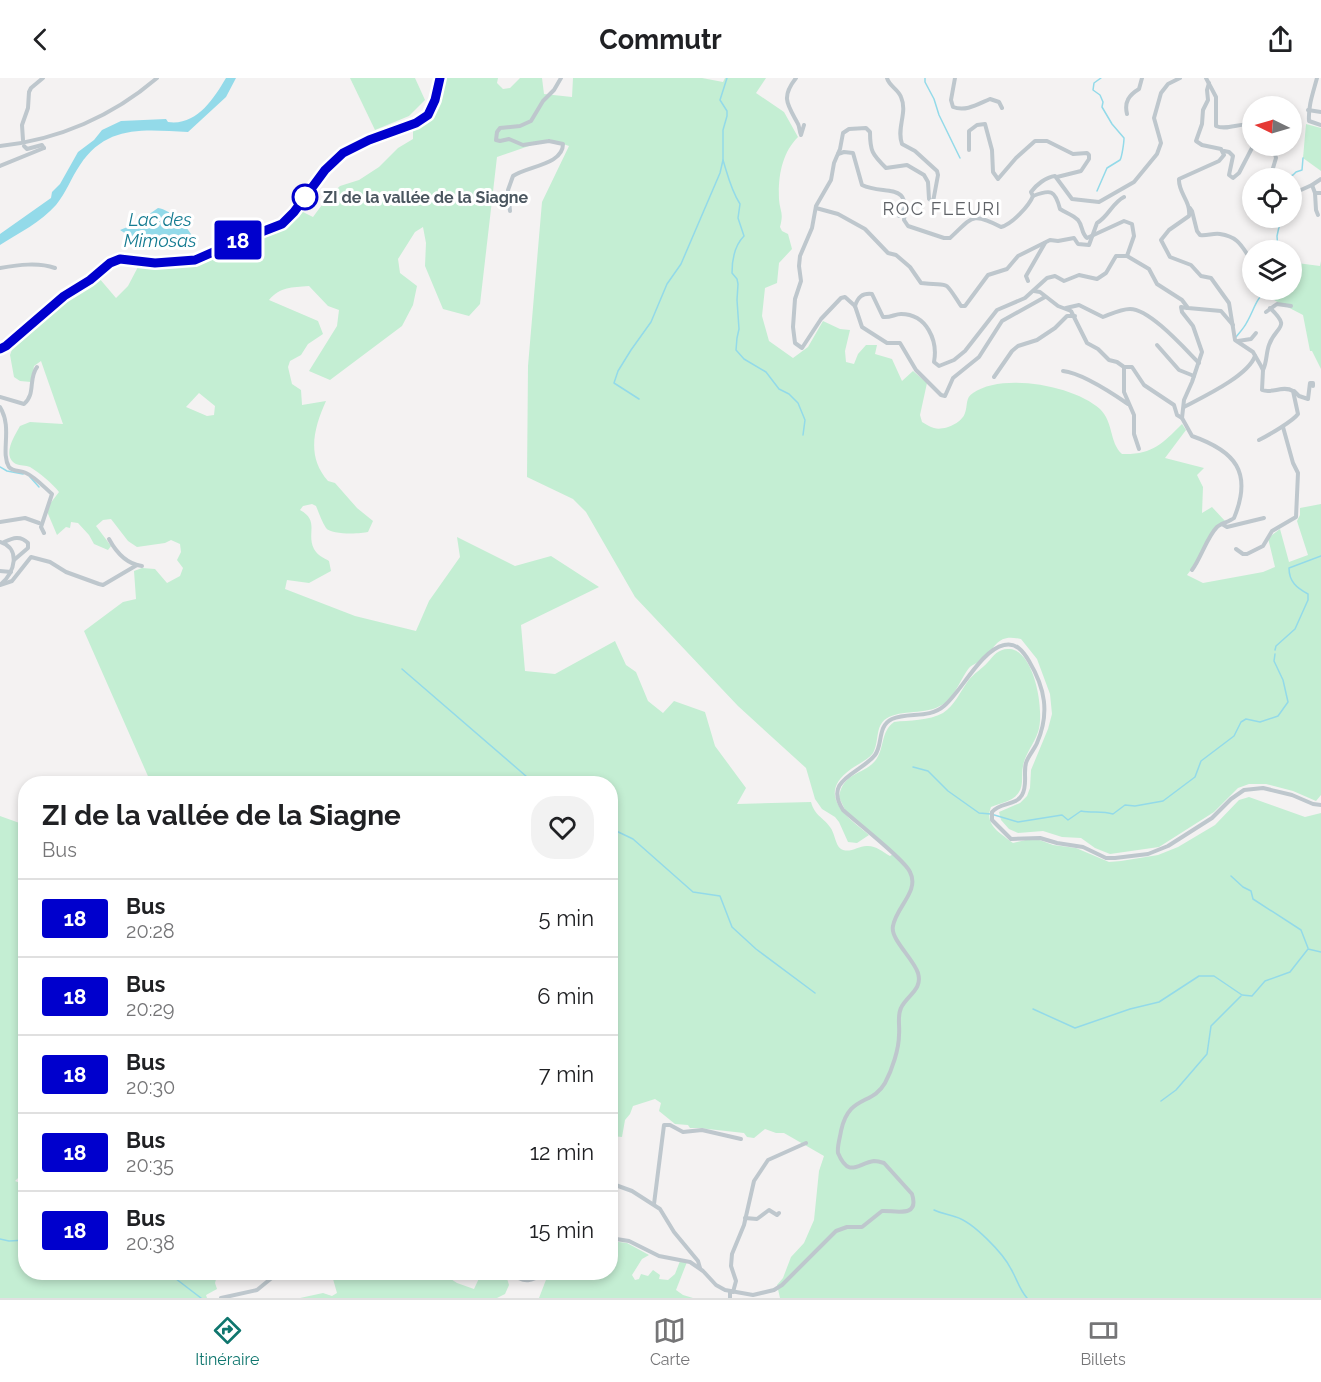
<!DOCTYPE html>
<html lang="fr">
<meta charset="utf-8">
<style>
:root{--surface:#fff;--page:#f2f2f2;--text:#202124;--muted:#757577;--line:#e0e0e0;--accent:#0f766e}
body{margin:0;font-family:Raleway,sans-serif;background:var(--page);color:var(--text);height:100vh;display:flex;flex-direction:column;font-size:22px;white-space:nowrap}
*{box-sizing:border-box;margin:0}
p{font-size:20px;color:var(--muted)}
.icon{flex:none;width:33px;height:33px;fill:none;stroke:currentColor;stroke-width:2;stroke-linecap:round;stroke-linejoin:round}
.map{position:relative;flex:1;overflow:hidden}
.details{position:absolute;left:18px;top:698px;width:600px;height:504px;display:flex;flex-direction:column;background:var(--surface);border-radius:24px;box-shadow:0 3px 9px #0003}
.details>*{flex:none}
.badge{padding:0 12px;border-radius:4px;font-size:21px;line-height:39px}
.needle{width:39px;rotate:275deg}
.buttons{position:absolute;left:1242px;top:18px;display:grid;gap:12px}
.buttons a{display:grid;place-items:center;width:60px;height:60px;border-radius:50%;background:var(--surface);box-shadow:0 3px 9px #0003;font-size:30px}
.map>.badge{position:absolute;translate:-50% -50%;box-shadow:0 0 0 3px #fff}
.round{display:grid;place-items:center;flex:none;width:63px;height:63px;border-radius:24px;background:var(--page)}
.headline{display:flex;align-items:center;justify-content:space-between;height:102px;padding:0 24px}
h1{font-size:28px;font-weight:700;line-height:45px}
ul{padding:0;list-style:none}
li{display:flex;align-items:center;gap:18px;height:78px;padding:0 24px;border-top:2px solid var(--line)}
li div{flex:1}
li b{display:block;font-size:22px}
li em{font-style:normal}
li .badge{min-width:66px;font-weight:700;text-align:center}
header{display:flex;justify-content:space-between;align-items:center;height:78px;padding:0 24px;background:var(--surface);font-size:27px;font-weight:700}
.tabs{display:flex;justify-content:space-around;align-items:center;height:84px;border-top:2px solid var(--line);background:var(--surface);font-size:16px;color:var(--muted)}
.tabs a{display:grid;justify-items:center;gap:3px}
.tabs .current{color:var(--accent)}
.map>svg:first-child{display:block}
</style>
<header><svg class="icon" aria-label="back" viewBox="0 0 24 24"><path d="M15 5l-7 7 7 7"/></svg>Commutr<svg class="icon" aria-label="share" viewBox="0 0 24 24"><path d="M12 15V3M7 8l5-5 5 5M5 13v7h14v-7"/></svg></header>
<div class="map">
<svg width="1321" height="1220" viewBox="0 0 1321 1220">
<rect width="100%" height="100%" fill="#f4f2f2"/>
<!-- green -->
<g fill="#c4eed3" fill-rule="evenodd">
<polygon points="350,0 415,0 425,22 409,38 375,52"/>
<path d="M443 0H498L497 5 503 11 510 10 520 0H542L544 16 572 19 573 0H702L723 4 725 0H766L756 15 784 34 798 59C782 75 778 98 779 121 780 134 784 134 780 149L782 153 788 156 792 171 779 185 777 205 765 210 762 238 769 263 793 280 808 269 823 243 840 251 850 252 845 273 846 284 854 286 858 276 866 267H877L875 276 892 281 902 303 913 293 927 305 920 337 922 344C926 346 930 349 934 350 944 353 962 345 965 335 968 327 965 320 973 315 1003 294 1075 308 1100 331 1114 345 1109 364 1122 376 1152 377 1162 366 1182 346L1186 352 1165 380 1204 390 1197 397 1203 409 1202 435 1212 429 1225 443 1213 452 1200 480 1187 497 1203 505 1263 494 1275 489 1268 460 1280 451 1289 484 1308 477 1297 443 1300 437V430L1321 426V717L1316 723 1293 713 1266 706H1249L1238 710 1214 734 1159 769 1110 776 1095 770 1081 760 1062 759 1043 753 1018 755 1009 751 1001 742 999 734 1020 725 1027 718 1030 710 1031 692 1048 651 1052 636 1050 616 1037 581 1021 561C998 556 998 566 984 580 980 584 973 586 969 590 961 600 956 616 946 624 929 638 906 631 889 639 874 646 880 663 873 675 868 682 858 686 851 691 815 717 847 739 869 757L857 765 848 764 839 744 835 739 822 731 815 721 806 690 738 628 635 519 586 434 573 421 527 399 528 288 542 124 569 68 549 61 497 79 480 226 469 238 443 231 425 188 426 165 423 149 415 154 398 181 400 195 417 208 413 227 402 248 330 302 309 293 337 248 339 232 328 228 309 208C291 210 281 208 269 222L318 243 323 256 308 266 301 277 290 283 288 289 292 306 301 312 302 327 326 323C314 350 306 378 328 403L335 405 357 430 373 443 368 454C360 456 331 457 326 450 322 444 319 435 316 428L312 426 303 428 300 432C320 443 306 455 314 471 317 477 324 480 329 483L331 493 309 505 287 502 285 511 355 538 416 553 429 523 460 479 457 459 515 488 551 478 599 509 521 547 525 593 555 596 615 563 626 587 636 594 648 623 663 635 674 623 705 634 715 668 746 710 737 726 811 724C815 738 822 738 830 749 835 755 835 767 841 771 850 776 859 767 868 768 876 768 883 774 890 778L895 775 846 734 839 719C843 694 863 697 875 683 885 671 880 654 894 644 909 642 929 643 943 635 955 627 960 614 968 603 974 595 982 591 988 584 994 577 999 570 1010 571 1035 573 1045 635 1038 654 1034 666 1025 676 1023 688 1021 696 1024 707 1019 714 1013 724 1000 725 991 729 984 747 1000 755 1013 765L1034 760 1053 767 1076 770 1109 784 1121 783 1158 777 1178 769 1215 747 1239 722 1249 719 1305 739 1321 735V1220H780L777 1207 783 1200 791 1179 804 1165 814 1142 819 1093 824 1078 784 1055H776L765 1051 754 1060 747 1059 744 1055 699 1050H690L688 1047 675 1046 659 1033 661 1025 655 1021 633 1028 630 1036 625 1042 622 1059 612 1058 611 1061 610 705H151L84 553 123 524 136 521 134 493 142 490 155 491 167 505 180 498 183 490 177 482 181 474 180 466 171 462 165 465 137 469 128 463 111 441 103 442 96 448 111 468 108 472 94 466 89 457 78 445 71 444 70 450 66 449 57 457 46 431 59 414C52 405 40 395 30 389 26 387 20 388 16 386 1 378 15 357 20 348L30 344 63 346 41 283 34 288 31 304 20 303 14 299 10 277 15 263 69 216 91 206 99 200 116 220 128 208 139 187 156 189 173 186H197L241 165 284 149 299 132 313 139 327 120 340 108 359 102 379 89 398 70 413 61V49C426 42 436 35 438 20 439 13 439 6 443 0ZM199 315 215 328 214 337 207 338 186 329Z"/>
<polygon points="1306,46 1321,50 1321,93 1303,80"/>
<polygon points="1321,183 1321,291 1312,273 1310,273 1303,237 1274,222 1280,212 1292,212 1292,193 1297,185 1320,188"/>
<polygon points="0,738 25,747 26,1092 15,1103 25,1107 26,1194 218,1194 215,1205 217,1211 206,1217 207,1220 0,1220"/>
<path d="M611 1163 627 1165 649 1177 642 1181 632 1197 635 1202 639 1201 641 1196 648 1198 653 1192 660 1197 659 1201 668 1202 675 1196 680 1183 687 1184 676 1212 683 1217 693 1220H539L549 1194H581L584 1199C594 1197 600 1194 610 1194Z"/>
<polygon points="335,1194 413,1194 417,1196 440,1194 457,1205 474,1211 482,1194 505,1194 509,1207 505,1216 497,1220 300,1220 323,1215 332,1218 337,1215 333,1201 330,1198"/>
</g>
<!-- water -->
<g fill="#93dae9">
<path d="M226 0H236L226 19 188 54C145 52 107 46 80 87 71 100 66 115 56 127 41 144 19 155 0 167V156L51 120 52 114 60 106 78 74 94 62 102 52 121 43 166 41 168 44C196 48 213 22 226 0Z"/>
<path d="M158 130C171 132 186 147 193 159L191 167 149 171 120 152 135 146Z"/>
</g>
<g fill="none" stroke-linecap="round" stroke-linejoin="round">
<!-- stream -->
<g stroke="#93dae9" stroke-width="1.5">
<polyline points="925,0 925,4 934,21 939,37 960,80"/>
<path d="M723 82C728 98 731 112 740 126L738 140 744 158C734 168 732 181 732 195L737 201 738 206 737 222 739 251 737 260 736 272 744 281 766 294 779 311 789 316 798 325 805 342 803 357"/>
<polyline points="1286,100 1293,97 1296,94 1302,92 1303,80"/>
<path d="M1097 113 1107 90 1120 82C1122 79 1124 64 1124 60L1112 46 1102 29 1103 24 1100 17 1093 12 1094 5 1101 0"/>
<polyline points="1278,172 1277,158 1281,140"/>
<path d="M1236 259C1240 254 1244 250 1247 244 1254 232 1256 220 1267 212"/>
<polyline points="639,321 614,305 618,293 631,272 651,244 667,206 681,186 720,95 723,82 723,52 727,38 727,33 720,22 727,0"/>
<polyline points="0,389 7,393 23,396"/>
<polyline points="30,399 39,409"/>
<path d="M1275 572 1276 568 1295 551 1308 522V516C1297 510 1289 504 1289 490L1321 478"/>
<polyline points="402,591 534,705"/>
<path d="M913 689 928 693 948 713 979 735 991 736 1018 744 1062 737 1068 742 1081 733C1092 735 1102 733 1113 736L1125 727 1135 728 1163 723 1195 699 1201 683 1234 658 1241 644 1246 641 1260 644 1278 638 1288 624 1283 602 1274 583 1275 576"/>
<polyline points="610,750 633,761 693,814 720,818 732,849 756,871 815,915"/>
<polyline points="1231,798 1243,809 1251,813 1253,821 1301,852 1308,870"/>
<polyline points="1033,931 1075,950 1130,931 1159,924 1199,898 1214,898 1242,917 1252,918 1265,903 1290,894 1308,871 1321,874"/>
<polyline points="1161,1023 1176,1012 1207,976 1211,948 1241,918"/>
<path d="M934 1132C942 1136 948 1136 956 1139 973 1144 1003 1175 1011 1191 1017 1201 1019 1211 1027 1220"/>
<polyline points="0,1161 9,1163 26,1162"/>
<polyline points="167,1194 201,1220"/>
</g>
<!-- minor -->
<g stroke="#bec7cd" stroke-width="4">
<path d="M796 0C781 19 787 26 797 44 800 48 799 53 801 57L804 47"/>
<path d="M887 0C889 8 898 11 901 19 908 35 896 50 902 66L915 73 937 93 938 97 933 124"/>
<path d="M955 0 951 22 953 29C966 34 978 26 990 21L999 24 1002 30"/>
<path d="M1206 0 1216 19V48C1227 53 1240 44 1252 47"/>
<path d="M1317 0C1313 15 1308 28 1309 43L1321 47"/>
<path d="M1209 5 1207 12 1208 22 1203 32 1202 46 1196 63 1202 67 1221 71 1224 77 1219 83 1179 101C1178 115 1191 123 1189 138L1169 152 1161 162 1170 179 1191 187 1201 198 1211 200 1229 225 1235 262 1253 274 1261 288 1263 292 1262 312C1272 316 1283 307 1293 313L1298 336C1293 343 1269 357 1259 362"/>
<polyline points="1308,32 1321,34"/>
<path d="M1127 36C1124 24 1129 17 1139 11L1142 0"/>
<polyline points="1248,57 1252,67"/>
<polyline points="23,62 22,47 28,30 29,14 31,10 43,0"/>
<path d="M0 68C58 62 113 38 157 0"/>
<polyline points="24,68 27,71 42,67 44,70"/>
<polyline points="969,72 969,53 977,47 985,46 992,72 993,94 998,101 1016,80 1035,63 1047,63 1073,76 1087,75 1089,77 1089,81 1081,93 1057,99"/>
<polyline points="1224,73 1229,74 1233,78 1229,97 1233,100 1239,95 1253,68"/>
<path d="M838 76 844 74 853 75 862 107C884 118 911 102 904 142L908 148 944 160H950C972 140 971 133 1001 149 1012 146 1029 128 1033 118"/>
<polyline points="0,88 44,70"/>
<polyline points="1270,100 1276,80 1273,68"/>
<polyline points="1312,107 1315,115 1321,115"/>
<polyline points="1315,115 1316,132 1318,137"/>
<polyline points="1292,116 1312,107 1321,101"/>
<path d="M816 130 838 136 865 151 888 175 896 177 910 189 921 205C951 209 942 199 961 228H965L988 197 1007 191 1018 178 1050 162 1058 163 1074 160 1078 166 1089 167 1097 145C1109 138 1112 125 1124 119"/>
<path d="M1190 130 1192 133 1197 153 1200 157C1207 158 1213 155 1220 156 1240 159 1242 170 1252 183"/>
<path d="M510 133 508 112 513 98C527 88 563 87 563 66L549 63 523 67 509 61 500 63 496 62 497 54 500 50 520 48 531 43 543 23 554 12 561 0"/>
<polyline points="899,138 906,128"/>
<path d="M1127 178 1134 158 1132 146 1124 143 1087 160C1081 155 1083 148 1078 142 1073 137 1066 135 1060 131 1055 112 1051 111 1033 118L1031 114C1036 107 1046 99 1055 98L1072 121 1099 124 1134 104 1157 76 1161 65 1154 40 1161 15 1168 6 1180 0"/>
<polyline points="1127,178 1149,191 1157,206 1182,222 1188,230 1221,233 1233,247"/>
<path d="M0 190C18 187 38 184 55 190"/>
<polyline points="1028,203 1026,198 1045,165"/>
<polyline points="1034,213 1040,214 1058,228 1071,233 1087,265 1098,271 1109,282 1117,284 1124,289 1124,314 1134,337 1134,356 1139,371"/>
<path d="M855 228 845 219 841 220 821 241 802 270 795 265 793 249 795 221 801 203 799 188 800 178 812 150 816 128 831 102 834 85 840 71 843 55 849 51 866 50 870 54C870 73 872 76 886 90L907 87 924 97 928 104 929 121 933 124"/>
<path d="M855 228C858 219 862 215 872 216L883 239C890 240 895 236 901 236 927 236 938 263 934 284L939 288 954 282 965 273 997 232 1025 220 1047 200 1055 198 1064 203 1079 197 1097 201 1106 195 1116 178H1127"/>
<polyline points="855,228 862,249 887,265 900,265 916,292 941,317 945,318 953,300 979,279 1002,243 1045,219"/>
<path d="M1066 230 1079 227 1103 239C1111 236 1121 231 1130 231 1150 231 1185 271 1199 285"/>
<polyline points="1266,234 1277,226 1291,228"/>
<polyline points="1238,263 1251,261 1256,255"/>
<polyline points="1157,267 1179,292 1194,298"/>
<path d="M1124 289H1132L1144 307 1174 327 1177 337 1182 340 1192 358C1235 373 1253 394 1234 440 1229 444 1221 445 1217 449 1207 459 1201 480 1192 492"/>
<path d="M1263 292C1267 284 1266 275 1269 267 1276 247 1292 251 1270 230"/>
<path d="M1063 293C1082 295 1112 315 1128 326"/>
<polyline points="994,299 1012,273 1018,268 1037,262 1055,250 1067,238 1075,238"/>
<polyline points="1294,313 1299,318 1308,321 1310,305 1313,305 1313,308"/>
<path d="M0 319 24 326C36 316 28 301 37 289"/>
<path d="M0 329C13 350 0 374 9 389 13 394 20 392 26 395 35 399 45 410 52 416L41 449 44 455"/>
<path d="M1184 329C1203 319 1248 298 1255 278"/>
<polyline points="1182,340 1184,322 1192,304 1202,274 1193,248 1182,234 1181,229 1187,230"/>
<polyline points="0,444 25,440 39,445"/>
<polyline points="1222,446 1227,449 1264,440"/>
<path d="M109 461C116 474 126 486 142 488"/>
<path d="M0 464C21 470 15 495 1 506"/>
<path d="M4 464C13 460 20 457 28 465V470L14 482"/>
<polyline points="1236,471 1243,476 1247,476 1263,468 1272,453 1296,439 1298,395 1293,385 1283,349"/>
<polyline points="0,493 11,494"/>
<polyline points="0,507 12,503 31,479 50,484 66,494 99,506 103,507 137,487"/>
<polyline points="610,1105 632,1113 660,1131 674,1154 698,1183 700,1190"/>
<polyline points="654,1126 664,1047 670,1047 683,1054 702,1052 741,1061"/>
<polyline points="745,1140 757,1141 769,1132 777,1137 779,1135"/>
<path d="M610 1160 629 1163 659 1178 690 1184 703 1193 716 1207 725 1212 753 1217 774 1212 782 1207 836 1153 847 1149H862L882 1133C894 1132 920 1141 912 1116L884 1085C881 1084 878 1083 874 1083 858 1085 849 1101 838 1075 837 1068 840 1060 841 1053 849 1016 872 1028 885 1005 892 992 899 971 899 957 900 948 897 938 901 930 907 917 923 912 918 895 913 880 890 861 893 848 896 829 920 813 910 794 905 782 856 744 843 732 823 701 860 696 875 677 883 667 877 648 892 641 909 634 929 641 944 628 961 614 981 572 1004 567 1016 564 1023 573 1029 583 1045 610 1050 635 1037 665 1034 672 1028 678 1026 685 1023 695 1028 707 1022 717 1016 728 1000 724 992 734V742L1011 761 1040 760 1057 765 1083 769 1106 780H1115L1148 776 1168 768 1212 740 1231 721 1244 712 1263 710 1292 717 1313 726 1321 727"/>
<path d="M511 1194C524 1207 532 1203 546 1194"/>
<polyline points="730,1213 730,1220"/>
<polyline points="733,1214 736,1203 731,1188 732,1176 744,1147 754,1103 768,1082 806,1065"/>
<polyline points="221,1220 257,1212 279,1194"/>
</g>
<!-- major -->
<polyline stroke="#b3c2cf" stroke-width="5" points="0,271 6,268 64,218 90,202 110,185 120,181 155,185 195,182 203,180 238,163 282,146 294,134 325,91 338,79 355,67 416,45 428,37 435,22 440,0"/>
</g>
<g fill="none" stroke-linecap="round" stroke-linejoin="round">
<!-- line casing -->
<g stroke="#fff" stroke-width="14">
<polyline id="line" points="0,271 6,268 64,218 90,202 110,185 120,181 155,185 195,182 238,163 282,146 294,134 325,92 343,75 369,62 416,45 428,37 435,22 440,0"/>
</g>
<!-- line -->
<use href="#line" stroke="#0000cd" stroke-width="9"/>
</g>
<!-- markers -->
<circle fill="#fff" stroke="#0000cd" stroke-width="3" cx="305" cy="119" r="12"/>
<g text-anchor="middle" dominant-baseline="central" stroke-width="6" stroke-linejoin="round" paint-order="stroke">
<!-- stop labels -->
<g font-size="16" font-weight="bold" fill="#4a565f" stroke="#fff" text-anchor="start">
<text x="323" y="119">ZI de la vallée de la Siagne</text>
</g>
<!-- neighbourhood labels -->
<g font-size="18" letter-spacing="1.5" fill="#5f6267" stroke="#fff">
<text x="942" y="130">ROC FLEURI</text>
</g>
<!-- water labels -->
<g font-size="18" font-style="italic" fill="#147b91" stroke="#fff">
<text x="160" y="141">Lac des<tspan x="160" dy="21">Mimosas</tspan></text>
</g>
</g>
</svg>
<div class="buttons">
<a><svg class="needle" viewBox="-14 -14 28 28"><path d="M0-13l5 13h-10z" fill="#e53935"/><path d="M0 13l5-13h-10z" fill="#757577"/></svg></a>
<a><svg class="icon" aria-label="locate" viewBox="0 0 24 24"><circle cx="12" cy="12" r="6"/><path d="M12 2v4M12 18v4M2 12h4M18 12h4"/></svg></a>
<a><svg class="icon" aria-label="layers" viewBox="0 0 24 24"><path d="M12 4l9 5-9 5-9-5zM3 14l9 5 9-5"/></svg></a>
</div>
<b class="badge" style="left:238px;top:162px;background:#0000cd;color:#fff">18</b>
<section class="details">
<div class="headline"><div><h1>ZI de la vallée de la Siagne</h1><p>Bus</p></div><a class="round"><svg class="icon" aria-label="heart" viewBox="0 0 24 24"><path d="M12 20l-8-8c-3-5 5-10 8-4 3-6 11-1 8 4z"/></svg></a></div>
<ul>
<li><span class="badge" style="background:#0000cd;color:#fff">18</span><div><b>Bus</b><p>20:28</p></div><em>5 min</em></li>
<li><span class="badge" style="background:#0000cd;color:#fff">18</span><div><b>Bus</b><p>20:29</p></div><em>6 min</em></li>
<li><span class="badge" style="background:#0000cd;color:#fff">18</span><div><b>Bus</b><p>20:30</p></div><em>7 min</em></li>
<li><span class="badge" style="background:#0000cd;color:#fff">18</span><div><b>Bus</b><p>20:35</p></div><em>12 min</em></li>
<li><span class="badge" style="background:#0000cd;color:#fff">18</span><div><b>Bus</b><p>20:38</p></div><em>15 min</em></li>
</ul>
</section>
</div>
<nav class="tabs">
<a class="current"><svg class="icon" aria-label="directions" viewBox="0 0 24 24"><path d="M12 3l9 9-9 9-9-9zM9 14v-3h6M13 9l2 2-2 2"/></svg>Itinéraire</a>
<a><svg class="icon" aria-label="map" viewBox="0 0 24 24"><path d="M3 6l6-2 6 2 6-2v14l-6 2-6-2-6 2zM9 4v14M15 6v14"/></svg>Carte</a>
<a><svg class="icon" aria-label="tickets" viewBox="0 0 24 24"><path d="M3 7h18v10H3zM15 7v10"/></svg>Billets</a>
</nav>
